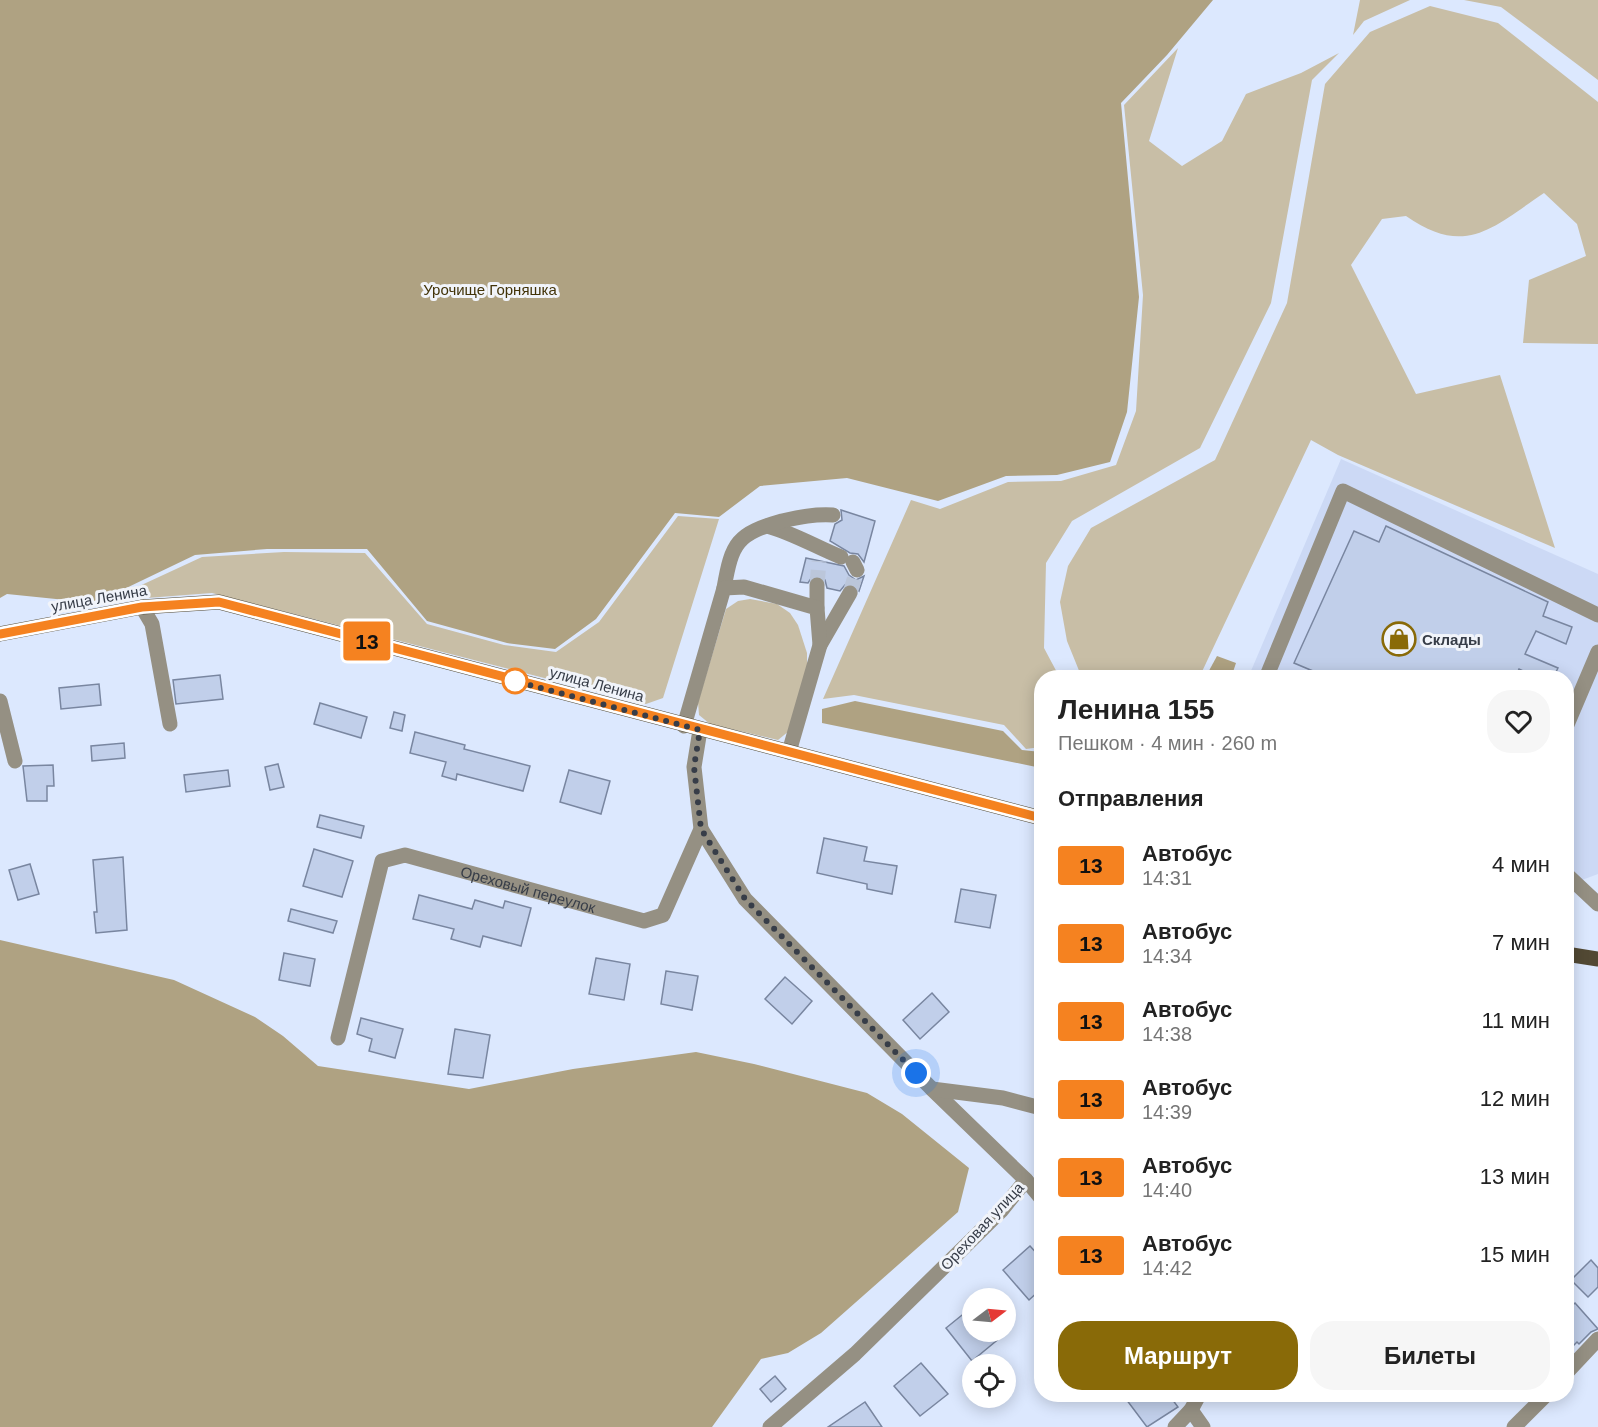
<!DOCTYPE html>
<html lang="ru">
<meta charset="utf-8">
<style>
:root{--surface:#fff;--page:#f6f6f6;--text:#222;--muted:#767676;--accent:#896a08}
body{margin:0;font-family:Arial,sans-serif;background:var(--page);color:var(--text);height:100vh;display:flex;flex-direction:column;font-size:22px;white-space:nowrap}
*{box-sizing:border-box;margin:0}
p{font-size:20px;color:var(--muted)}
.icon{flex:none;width:33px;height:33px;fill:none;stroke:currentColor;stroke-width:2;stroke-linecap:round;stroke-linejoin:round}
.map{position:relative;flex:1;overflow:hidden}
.details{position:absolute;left:1034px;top:670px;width:540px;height:732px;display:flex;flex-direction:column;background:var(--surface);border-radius:24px;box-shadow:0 3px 15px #0003}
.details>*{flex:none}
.badge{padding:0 12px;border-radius:4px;font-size:21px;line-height:39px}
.needle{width:39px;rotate:74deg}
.fabs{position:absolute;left:962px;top:1288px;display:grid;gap:12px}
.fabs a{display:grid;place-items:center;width:54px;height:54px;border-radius:50%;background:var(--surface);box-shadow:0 3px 15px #0003;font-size:30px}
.you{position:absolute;width:30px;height:30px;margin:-15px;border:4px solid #fff;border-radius:50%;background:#1a73e8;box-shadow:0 0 0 9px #1a73e833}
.map>.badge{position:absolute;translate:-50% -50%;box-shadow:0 0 0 3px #fff}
h2{padding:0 24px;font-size:22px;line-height:54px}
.round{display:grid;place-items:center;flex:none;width:63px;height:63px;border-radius:24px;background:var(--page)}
.overview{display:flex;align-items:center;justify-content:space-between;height:102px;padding:0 24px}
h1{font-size:28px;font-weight:600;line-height:45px}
.button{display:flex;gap:12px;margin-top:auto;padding:12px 24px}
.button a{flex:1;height:69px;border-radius:24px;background:var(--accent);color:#fff;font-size:24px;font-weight:600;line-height:69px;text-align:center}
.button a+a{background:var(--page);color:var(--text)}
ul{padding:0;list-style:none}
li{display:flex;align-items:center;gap:18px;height:78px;padding:0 24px}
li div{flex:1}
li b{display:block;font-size:22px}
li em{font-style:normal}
li .badge{min-width:66px;font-weight:700;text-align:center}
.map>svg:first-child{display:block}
</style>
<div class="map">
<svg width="1598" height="1427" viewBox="0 0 1598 1427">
<rect width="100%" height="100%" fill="#dce8fe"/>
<!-- built -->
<polygon fill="#ccd9f5" points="1341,459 1598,574 1598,874 1566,886 1566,678 1248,678"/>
<!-- green -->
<g fill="#c8bea6">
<polygon points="1360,0 1410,0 1364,21 1353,35"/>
<polygon points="1464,0 1598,0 1598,80 1501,7"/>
<path d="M1430 6 1498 23 1598 102V344L1523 343 1529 280 1586 256 1577 224 1544 193C1493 227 1466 258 1406 216L1382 219 1351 265 1416 394 1500 375 1555 548 1338 455 1311 440 1199 678H1082L1067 641 1060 602 1068 566 1091 528 1215 460 1287 303 1325 84 1370 32Z"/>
<polygon points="1178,48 1149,141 1182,166 1222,141 1246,94 1301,73 1339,53 1312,80 1271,303 1200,448 1072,521 1046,563 1044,648 1060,678 1041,678 1041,747 1026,749 1004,725 854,695 823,699 911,500 940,509 1008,482 1061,481 1116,465 1136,411 1143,295 1124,105"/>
<polygon points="678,516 719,519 663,698 646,704 212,593 107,601 202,557 284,552 365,553 427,624 504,645 556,652 599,622"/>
<polygon points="750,599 777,604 790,613 798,625 807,653 807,667 789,731 778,740 710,724 699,715 698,702 726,609 738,601"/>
</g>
<!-- forest -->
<g fill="#afa282">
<polygon points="0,0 1213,0 1167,55 1121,103 1139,297 1127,412 1110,462 1057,475 1006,476 938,501 847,478 760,486 719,517 675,513 596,619 555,649 507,643 427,621 367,549 267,549 195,555 95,603 7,594 0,598"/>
<polygon points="1217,656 1236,663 1231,678 1205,678"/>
<polygon points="855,701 1003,731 1022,750 1041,752 1041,768 822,723 822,709"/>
<polygon points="0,940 174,980 255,1017 283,1036 318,1066 469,1089 573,1069 696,1052 754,1064 867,1093 902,1114 969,1168 958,1212 821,1333 788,1353 761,1359 712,1427 0,1427"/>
</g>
<!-- building -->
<g fill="#c1cfea" stroke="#7986a0" stroke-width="1.5">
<polygon points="841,510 875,521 864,562 858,554 850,553 830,541 835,524 842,520"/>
<polygon points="1386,526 1548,602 1543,616 1572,627 1566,644 1536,631 1525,654 1558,668 1553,678 1538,678 1519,669 1515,678 1318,678 1320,674 1294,663 1354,531 1379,542"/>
<polygon points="806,558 844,566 849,575 856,580 864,576 859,591 851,583 845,585 840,591 827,588 825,580 818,575 812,577 808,583 800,582"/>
<polygon points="220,675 223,699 176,704 173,680"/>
<polygon points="99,684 101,705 61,709 59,688"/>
<polygon points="320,703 367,717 361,738 314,724"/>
<polygon points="394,712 405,715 402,731 390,728"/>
<polygon points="415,732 465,745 464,749 530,766 523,791 457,774 456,780 442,776 446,762 410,753"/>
<polygon points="124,743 125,758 92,761 91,746"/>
<polygon points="278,764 284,787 270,790 265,767"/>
<polygon points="53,765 54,786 47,786 47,801 27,801 23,766"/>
<polygon points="228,770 230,786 186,792 184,775"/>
<polygon points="569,770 610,781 601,814 560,802"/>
<polygon points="320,815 364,826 361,838 317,827"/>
<polygon points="824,838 867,847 864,861 897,866 892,894 867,889 867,884 817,873"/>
<polygon points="314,849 353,861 342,897 303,886"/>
<polygon points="123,857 127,930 96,933 94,912 97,912 93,860"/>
<polygon points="30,864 39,894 18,900 9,870"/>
<polygon points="961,889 996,895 990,928 955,922"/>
<polygon points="419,895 472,909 475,900 503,908 505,901 531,908 521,946 483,936 480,947 451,939 454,929 413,919"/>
<polygon points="291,909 337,921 333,933 288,921"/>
<polygon points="284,953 315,959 310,986 279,980"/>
<polygon points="596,958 630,964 624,1000 589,994"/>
<polygon points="666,971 698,976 692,1010 661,1004"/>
<polygon points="785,977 812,1001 792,1024 765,999"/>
<polygon points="932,993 949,1012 920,1039 903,1020"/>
<polygon points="361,1018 403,1029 395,1058 369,1051 372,1039 357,1034"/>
<polygon points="455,1029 490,1035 483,1078 448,1074"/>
<polygon points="1030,1246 1041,1258 1041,1289 1029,1300 1003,1270"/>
<polygon points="1591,1260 1598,1268 1598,1287 1588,1297 1571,1280"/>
<polygon points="1575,1303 1598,1329 1591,1332 1579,1344 1577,1342 1566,1353 1566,1311"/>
<polygon points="972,1307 972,1332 1007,1332 972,1361 946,1328"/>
<polygon points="921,1363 948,1394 920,1416 894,1386"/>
<polygon points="775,1376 786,1389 771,1402 760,1389"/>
<polygon points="1123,1395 1169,1395 1178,1407 1147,1427"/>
<polygon points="865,1402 882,1427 828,1427"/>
</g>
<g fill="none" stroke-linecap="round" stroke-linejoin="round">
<!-- minor-tunnel -->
<g stroke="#bbc6da" stroke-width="15" stroke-dasharray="15 8" stroke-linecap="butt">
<polyline points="817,585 819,561"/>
<polyline points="850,593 857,570"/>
</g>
<!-- minor -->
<g stroke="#959083" stroke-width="15">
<path d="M767 526C793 533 816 547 841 557"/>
<polyline points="853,562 857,570"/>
<polyline points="817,585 817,608"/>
<path d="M724 588C732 542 737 534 782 521 800 517 814 514 833 515"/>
<polyline points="142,607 152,624 170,724"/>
<polyline points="820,645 850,593"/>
<polyline points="1266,678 1343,491 1598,615"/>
<polyline points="0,701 15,761"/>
<polyline points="684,726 724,588 744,587 817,608 820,645 789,752"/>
<polyline points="1566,727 1598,652"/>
<polyline points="701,829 745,899 932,1089 1026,1180 1001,1211 855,1354 770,1427"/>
<polyline points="1566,874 1598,904"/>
<path id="s1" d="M338 1038 382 861 405 855 644 921 663 915 701 829 694 767 700 730"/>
<polyline points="932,1089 1003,1098 1041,1108"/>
<polyline points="1026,1180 1041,1198"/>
<polyline points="1566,1373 1598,1339"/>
<polyline points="1191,1410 1203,1427"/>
<polyline points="1175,1427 1191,1410 1199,1395"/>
<polyline points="1514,1427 1546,1395"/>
</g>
<!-- major -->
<g stroke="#524934" stroke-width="15">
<polyline points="0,634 142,607 219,602 1041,818"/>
<polyline points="1566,954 1598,959"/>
</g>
</g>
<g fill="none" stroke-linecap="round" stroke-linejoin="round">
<!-- line casing -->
<g stroke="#fff" stroke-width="14">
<polyline id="line" points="0,634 142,607 219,602 1041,818"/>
</g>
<!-- line -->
<use href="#line" stroke="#f58220" stroke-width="9"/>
<!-- walk -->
<polyline stroke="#373d48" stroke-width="6" stroke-dasharray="0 10.8" points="515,681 507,679 700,730 694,767 701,829 745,899 916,1073"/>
</g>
<!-- icons -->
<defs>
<g id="shop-ring" transform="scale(1.725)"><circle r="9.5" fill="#f1f4fa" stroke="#896a08" stroke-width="1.5"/><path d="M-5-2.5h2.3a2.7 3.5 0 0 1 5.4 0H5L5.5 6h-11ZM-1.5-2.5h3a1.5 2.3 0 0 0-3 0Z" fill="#896a08"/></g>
</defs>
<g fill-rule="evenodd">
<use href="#shop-ring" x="1399" y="639"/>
</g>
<!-- markers -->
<circle fill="#fff" stroke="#f58220" stroke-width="3" cx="515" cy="681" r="12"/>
<g text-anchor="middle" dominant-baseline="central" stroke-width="6" stroke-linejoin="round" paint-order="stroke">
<!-- park labels -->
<g font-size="15" fill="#423308" stroke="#f1f4fa">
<text x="490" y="289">Урочище Горняшка</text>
</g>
<!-- street labels -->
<g font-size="15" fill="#373d48" stroke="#f1f4fa">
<text transform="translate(99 598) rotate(-10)">улица Ленина</text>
<text transform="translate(597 684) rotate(15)">улица Ленина</text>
<text stroke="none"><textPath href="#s1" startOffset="334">Ореховый переулок</textPath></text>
<text transform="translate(982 1226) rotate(-47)">Ореховая улица</text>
</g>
<!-- poi labels -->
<g font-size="15" font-weight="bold" fill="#373d48" stroke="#f1f4fa" text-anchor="start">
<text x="1422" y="639">Склады</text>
</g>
</g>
</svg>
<div class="fabs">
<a><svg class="needle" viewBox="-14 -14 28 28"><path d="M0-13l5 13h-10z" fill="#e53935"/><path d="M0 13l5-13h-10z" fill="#767676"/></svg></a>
<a><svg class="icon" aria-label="locate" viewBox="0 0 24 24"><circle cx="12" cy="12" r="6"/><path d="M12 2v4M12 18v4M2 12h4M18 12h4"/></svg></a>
</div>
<div class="you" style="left:916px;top:1073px"></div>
<b class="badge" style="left:367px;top:641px;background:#f58220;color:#111">13</b>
<section class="details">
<div class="overview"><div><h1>Ленина 155</h1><p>Пешком · 4 мин · 260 m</p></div><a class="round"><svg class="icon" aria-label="heart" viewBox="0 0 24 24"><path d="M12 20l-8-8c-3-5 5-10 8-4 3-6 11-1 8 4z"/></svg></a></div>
<h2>Отправления</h2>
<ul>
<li><span class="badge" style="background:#f58220;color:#111">13</span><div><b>Автобус</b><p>14:31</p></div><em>4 мин</em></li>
<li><span class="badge" style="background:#f58220;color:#111">13</span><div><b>Автобус</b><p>14:34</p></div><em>7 мин</em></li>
<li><span class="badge" style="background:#f58220;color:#111">13</span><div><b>Автобус</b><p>14:38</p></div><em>11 мин</em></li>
<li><span class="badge" style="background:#f58220;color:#111">13</span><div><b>Автобус</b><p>14:39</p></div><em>12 мин</em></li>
<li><span class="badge" style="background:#f58220;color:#111">13</span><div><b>Автобус</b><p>14:40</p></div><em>13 мин</em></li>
<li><span class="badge" style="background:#f58220;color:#111">13</span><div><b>Автобус</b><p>14:42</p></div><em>15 мин</em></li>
</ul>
<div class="button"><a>Маршрут</a><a>Билеты</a></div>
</section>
</div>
